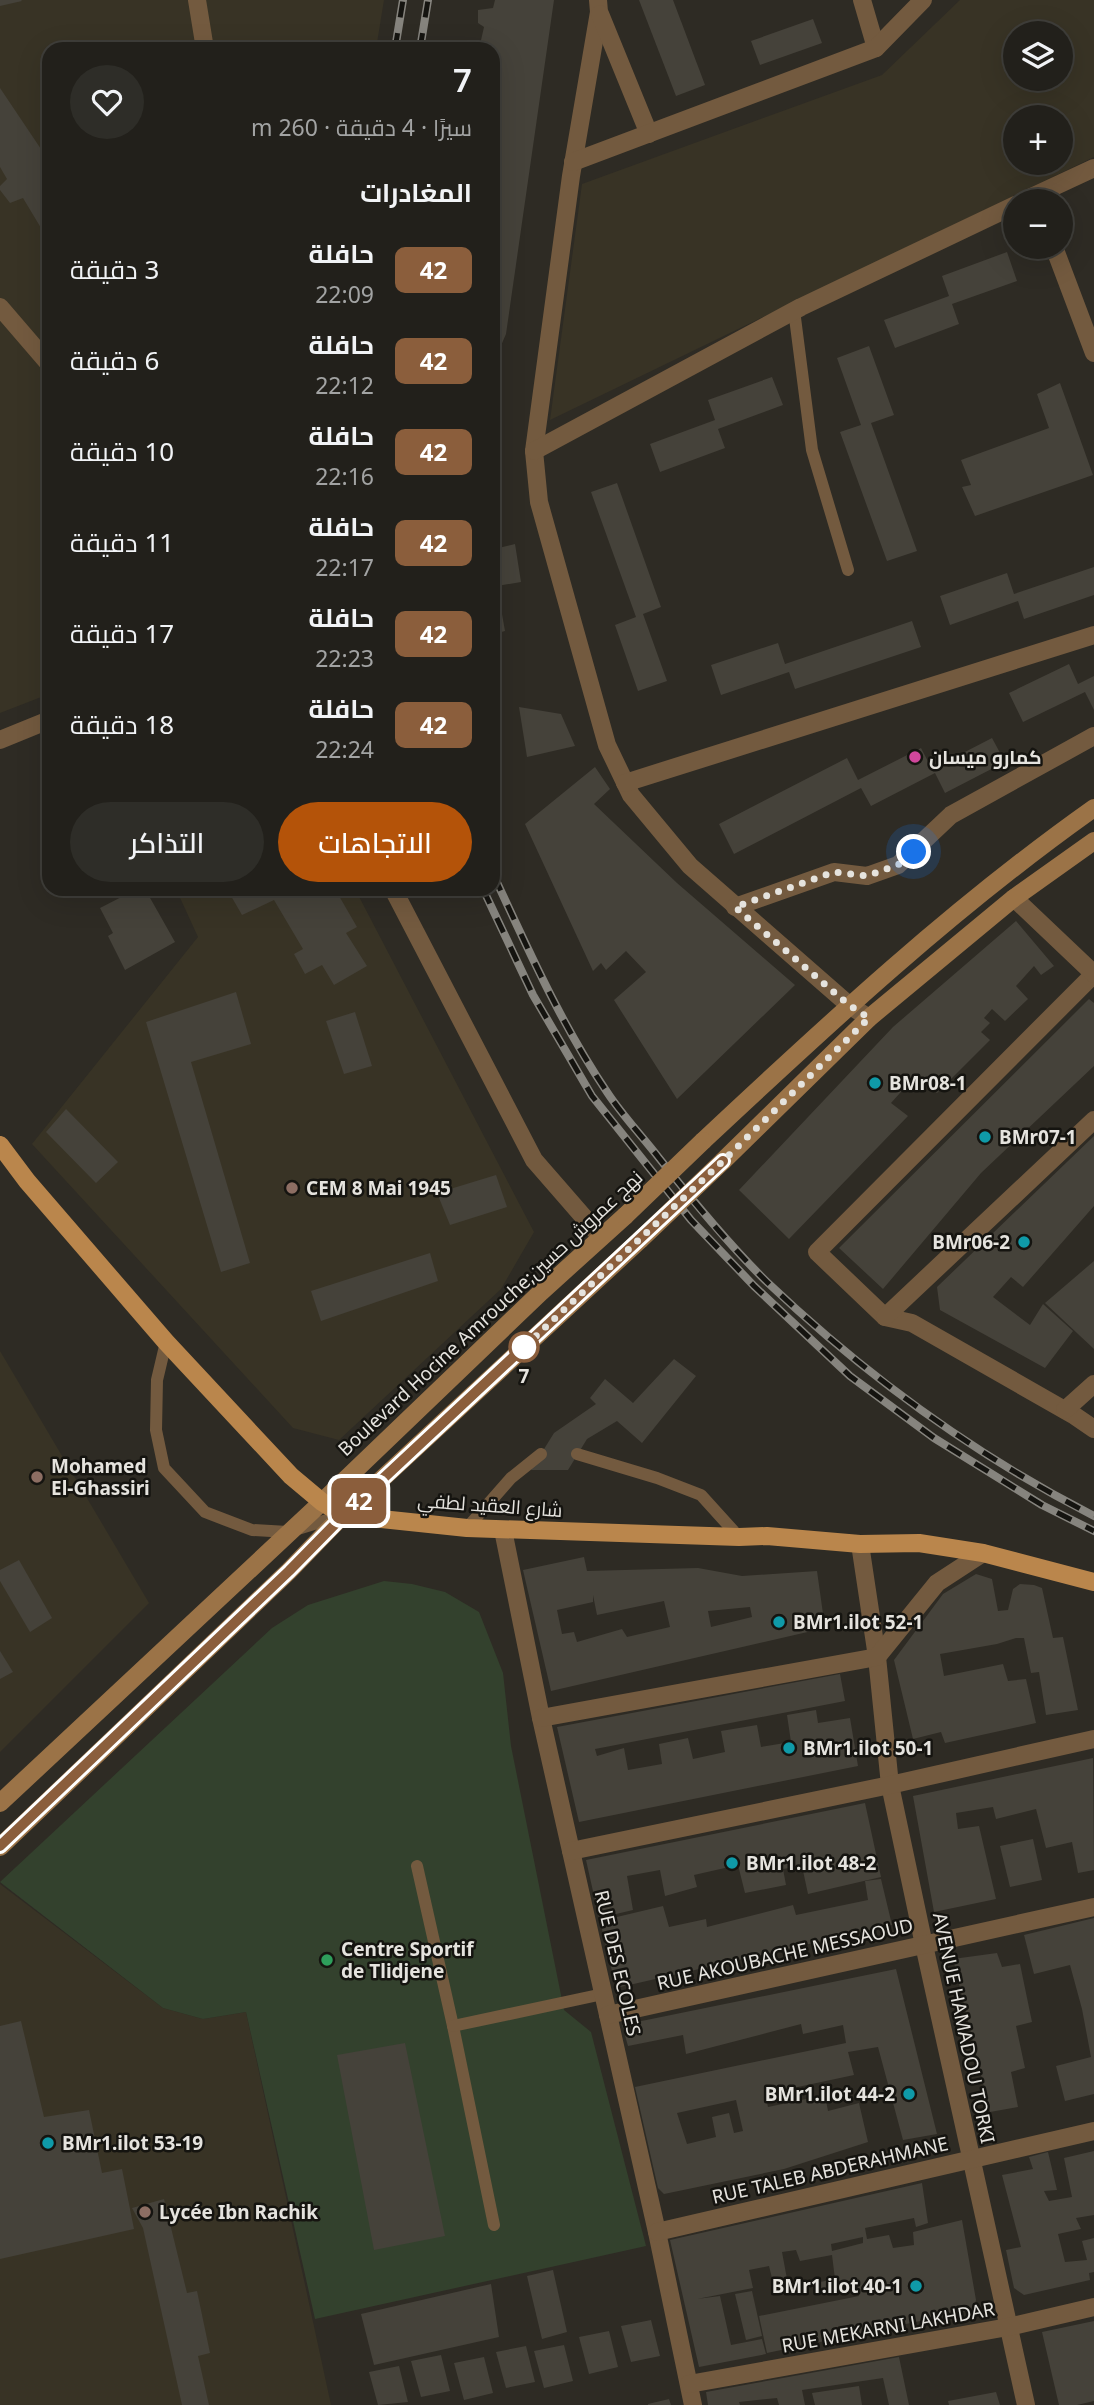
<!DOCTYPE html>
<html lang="ar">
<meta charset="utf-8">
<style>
:root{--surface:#22201b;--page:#2e2d28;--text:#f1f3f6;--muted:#a2a3a3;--line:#3f3e3a;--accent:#b45309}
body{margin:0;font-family:"Noto Sans",Cairo,sans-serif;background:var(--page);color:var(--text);direction:rtl;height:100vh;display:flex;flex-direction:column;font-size:26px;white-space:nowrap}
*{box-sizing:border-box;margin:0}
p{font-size:23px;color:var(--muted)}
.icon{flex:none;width:38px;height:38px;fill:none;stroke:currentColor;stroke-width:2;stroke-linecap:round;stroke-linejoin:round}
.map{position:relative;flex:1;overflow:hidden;direction:ltr}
.side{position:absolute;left:42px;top:42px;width:458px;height:854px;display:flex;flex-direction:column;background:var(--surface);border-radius:21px;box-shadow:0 7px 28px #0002,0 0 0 2px var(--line);direction:rtl}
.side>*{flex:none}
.badge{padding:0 14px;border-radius:10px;font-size:24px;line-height:46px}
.tools{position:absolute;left:1003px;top:21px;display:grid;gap:14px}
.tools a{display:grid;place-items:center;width:70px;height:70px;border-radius:50%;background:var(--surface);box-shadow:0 7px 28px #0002,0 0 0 2px var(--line);font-size:35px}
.you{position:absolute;width:35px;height:35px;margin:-18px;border:5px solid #fff;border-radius:50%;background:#1a73e8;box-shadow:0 0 0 10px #1a73e833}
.map>.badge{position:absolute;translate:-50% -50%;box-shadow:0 0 0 4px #fff}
h2{padding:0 28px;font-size:26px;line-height:63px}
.round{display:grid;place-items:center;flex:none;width:74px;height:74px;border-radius:37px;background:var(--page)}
.overview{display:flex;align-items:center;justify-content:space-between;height:119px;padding:0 28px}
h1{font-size:33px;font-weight:600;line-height:52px}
.primary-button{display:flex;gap:14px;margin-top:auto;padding:14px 28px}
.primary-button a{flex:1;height:80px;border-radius:42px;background:var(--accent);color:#fff;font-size:28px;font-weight:600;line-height:80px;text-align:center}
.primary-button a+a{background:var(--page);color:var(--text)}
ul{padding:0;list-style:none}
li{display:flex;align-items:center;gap:21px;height:91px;padding:0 28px}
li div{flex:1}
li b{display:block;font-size:26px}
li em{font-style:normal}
li .badge{min-width:77px;font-weight:700;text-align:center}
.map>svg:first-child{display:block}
</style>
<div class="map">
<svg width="1094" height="2405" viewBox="0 0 1094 2405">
<rect width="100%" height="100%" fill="#2e2b24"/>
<!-- built -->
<g fill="#383325" fill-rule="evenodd">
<polygon points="0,0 384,0 376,49 49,49 49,694 0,713"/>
<path d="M960 0H1094V157L550 420 582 184 882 75ZM1015 33H1060V79H1015ZM1015 117H1060V163H1015Z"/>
<polygon points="176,889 355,889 534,1232 501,1289 339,1440 293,1428 32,1144 198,937"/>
<polygon points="0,1351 149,1603 0,1752"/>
<polygon points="0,1884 163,2008 203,2019 246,2012 331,2405 0,2405"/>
</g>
<!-- green -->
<polygon fill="#33412d" points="384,1581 412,1584 445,1592 479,1612 503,1673 511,1746 564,2010 591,2032 646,2246 315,2319 246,2012 203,2019 163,2008 0,1882 272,1628 308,1605"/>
<!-- building -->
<g fill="#45423a" fill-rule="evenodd">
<polygon points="0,0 21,0 22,1 0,6"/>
<polygon points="495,0 554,0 506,334 496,357 494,358 494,49 479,49 484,27 478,23 478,10 493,8"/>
<polygon points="639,0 673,0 705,85 676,96"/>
<polygon points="813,19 822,43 760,65 751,41"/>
<polygon points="0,88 49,161 49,237 47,238 23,198 10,203 0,190 0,186 7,179 0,167"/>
<polygon points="1007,252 1017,281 952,304 959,324 895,348 884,320 949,296 942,276"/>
<polygon points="869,346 894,415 871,423 917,551 887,561 840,432 861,425 837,358"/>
<polygon points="772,377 783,405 718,429 725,448 660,472 650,444 715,420 708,400"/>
<polygon points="1060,383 1093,475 975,516 962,487 971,485 961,460 1049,428 1037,394"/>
<polygon points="617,483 661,607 643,614 667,681 638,691 615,625 636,617 591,492"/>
<polygon points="515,544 521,582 497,586 505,631 494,634 494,549"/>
<polygon points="1094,567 1094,595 1024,619 1018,601 950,625 940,596 1007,573 1014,594"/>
<polygon points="912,621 921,647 795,689 789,672 721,695 711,665 778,643 785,664"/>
<polygon points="1069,664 1078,684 1094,676 1094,710 1085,692 1023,722 1009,693"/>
<polygon points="519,707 561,714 575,746 527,757"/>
<polygon points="992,738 1005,762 945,793 935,773 871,806 861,788 734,854 719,824 847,758 858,780 921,748 932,769"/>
<polygon points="595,767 610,789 594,804 677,883 795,985 677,1099 614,1000 646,972 626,951 606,970 601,963 593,971 525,824"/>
<polygon points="137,889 145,889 175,942 125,970 108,936 113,933 100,908"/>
<polygon points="227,889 335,889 357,927 346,933 367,966 334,985 322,965 305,974 294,954 303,949 274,900 242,915"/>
<polygon points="1016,921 1054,966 1041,975 1034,966 1016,986 1028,999 1005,1021 992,1009 984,1018 990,1023 981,1032 990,1040 937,1093 917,1074 891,1103 908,1116 789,1239 739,1190 893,1027"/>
<polygon points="236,992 251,1044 191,1062 250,1263 221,1272 146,1022"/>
<polygon points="1089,999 1094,1003 1094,1066 981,1173 883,1289 839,1248"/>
<polygon points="355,1012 372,1066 344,1074 326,1021"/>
<polygon points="66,1109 118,1162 96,1183 46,1132"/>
<polygon points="1094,1136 1094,1206 1023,1287 1011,1277 993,1297 1030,1325 1043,1304 1073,1331 1045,1368 940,1310 937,1287"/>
<polygon points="496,1175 507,1207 450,1225 437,1193"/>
<polygon points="430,1253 438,1281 321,1321 311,1291"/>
<polygon points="1094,1261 1094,1349 1045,1303"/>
<polygon points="674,1359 696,1376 642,1443 617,1421 587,1439 568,1470 531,1470 554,1433 596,1404 590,1398 605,1379 633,1403"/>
<path d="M584 1557 587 1571 698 1568 742 1576 817 1571 825 1628 551 1691 523 1570ZM593 1595 597 1615 664 1601 670 1627 627 1637 622 1629 577 1642 574 1632 562 1634 557 1610 593 1602ZM750 1607 752 1617 711 1627 708 1611Z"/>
<polygon points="19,1560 52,1618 30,1632 0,1581 0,1570"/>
<polygon points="976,1574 992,1579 998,1611 1008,1610 1013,1589 1020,1584 1034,1585 1042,1588 1053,1638 1063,1637 1078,1710 1046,1715 1039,1672 1031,1673 1024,1638 1016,1638 997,1644 940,1654 944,1676 1003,1664 1008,1681 1026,1679 1036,1723 945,1743 941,1732 913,1739 894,1660 943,1594"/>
<polygon points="0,1651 13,1672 0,1679"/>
<polygon points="840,1674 845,1701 595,1749 597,1756 624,1748 628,1770 662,1764 659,1744 688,1738 693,1759 725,1752 721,1731 757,1725 761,1747 791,1742 787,1715 816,1710 818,1723 850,1718 858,1766 579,1822 557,1727"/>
<polygon points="1093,1758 1094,1870 1078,1873 1072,1842 1046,1848 1036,1809 996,1819 993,1807 956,1813 958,1829 979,1826 996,1899 934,1912 913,1796"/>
<polygon points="865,1803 881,1877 808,1894 802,1866 783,1869 786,1885 745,1893 738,1865 694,1875 697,1887 665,1896 660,1870 627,1876 633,1910 599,1918 586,1860"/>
<polygon points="1033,1839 1042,1880 1010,1887 1000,1846"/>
<polygon points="881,1879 892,1925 616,1988 600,1921 663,1906 669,1927 706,1919 707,1927 793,1905 796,1915 868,1900 865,1881"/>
<polygon points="1094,1918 1094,2094 1065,2101 1056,2066 1091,2057 1082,2009 1070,1965 1034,1974 1024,1935"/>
<polygon points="997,1953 1002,1967 1020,1964 1032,2022 1016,2026 1025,2068 1011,2072 1018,2107 990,2112 953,1959"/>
<path d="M896 1969 937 2134 903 2140 878 2047 848 2052 854 2075 765 2094 768 2107 825 2095 828 2111 859 2103 868 2142 784 2169 664 2194 658 2188 635 2087 846 2043 843 2025 803 2034 801 2024 686 2054 683 2035 628 2046 622 2025ZM736 2100 743 2131 734 2133 729 2113 712 2117 716 2137 687 2144 677 2113Z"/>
<polygon points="21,2021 44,2117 89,2110 102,2173 122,2169 134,2229 0,2259 0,2026"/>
<polygon points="405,2043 445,2236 374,2250 337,2055"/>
<polygon points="1094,2151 1094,2215 1076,2218 1081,2229 1058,2234 1065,2262 1087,2260 1082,2241 1094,2238 1094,2272 1089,2273 1090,2280 1024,2295 1014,2288 1006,2250 1021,2247 1002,2175 1033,2169 1029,2157 1048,2152 1057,2190 1044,2191 1049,2201 1072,2197 1064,2158"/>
<path d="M922 2183 928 2223 916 2227 914 2218 865 2228 867 2239 889 2235 893 2248 914 2245 913 2232 962 2220 976 2300 973 2310 767 2353 759 2316 859 2296 857 2282 821 2290 820 2282 835 2279 832 2255 800 2261 796 2250 782 2252 787 2279 773 2282 769 2266 749 2270 753 2288 697 2299 720 2296 731 2345 762 2339 766 2354 699 2367 670 2240ZM863 2237V2243L832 2251 831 2244Z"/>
<polygon points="164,2199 187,2293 197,2291 210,2353 198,2356 209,2405 182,2405 143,2228 132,2208"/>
<polygon points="553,2270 567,2332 542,2339 527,2276"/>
<polygon points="491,2284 499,2337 374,2365 361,2314"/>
<polygon points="752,2291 762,2336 746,2340 735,2294"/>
<polygon points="651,2320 660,2356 631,2362 621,2326"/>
<polygon points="1094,2321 1094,2401 1077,2405 1059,2405 1042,2332"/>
<polygon points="609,2331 618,2367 589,2374 579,2337"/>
<polygon points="564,2345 573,2381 544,2388 534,2351"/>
<polygon points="526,2346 535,2382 506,2388 496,2352"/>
<polygon points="441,2355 450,2391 421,2397 411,2361"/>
<polygon points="484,2357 493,2393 464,2400 454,2363"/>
<polygon points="899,2357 909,2405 889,2405 883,2378 802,2390 805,2405 779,2405 777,2398 739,2402 740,2405 708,2405 706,2392"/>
<polygon points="399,2366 408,2402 378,2405 369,2372"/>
<polygon points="859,2386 862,2405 815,2405 812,2393"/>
<polygon points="996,2392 1000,2405 949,2405 948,2401"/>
<polygon points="669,2399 671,2405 648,2405 648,2404"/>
</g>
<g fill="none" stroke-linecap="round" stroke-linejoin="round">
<!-- service -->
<g stroke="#735a3f" stroke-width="12">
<polyline points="794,310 812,450 848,570"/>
<polyline points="166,1342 157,1380 156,1430 164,1468 205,1512 252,1530 288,1532 340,1516"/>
<polyline points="577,1454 657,1478 701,1495 739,1537"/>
<polyline points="467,1528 511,1478 541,1454"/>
<polyline points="417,1866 453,2026 494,2225"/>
<polyline points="453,2026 603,1994"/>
</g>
<!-- minor -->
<g stroke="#735a3f" stroke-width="18">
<polyline points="197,0 205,49"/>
<polyline points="598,0 599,12 571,176 534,451 539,502 607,745 631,795 690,866 849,1005 869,1018"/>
<polyline points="862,0 876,48"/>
<polyline points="600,14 649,134"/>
<polyline points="573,162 876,48 923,0"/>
<polyline points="1023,201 1094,168"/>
<polyline points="1054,247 1094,353"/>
<polyline points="0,307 49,364"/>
<polyline points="534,451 801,307 1015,205"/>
<polyline points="0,740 49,720"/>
<polyline points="625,783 1094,635"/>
<polyline points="393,889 534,1160 601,1237"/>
<polyline points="735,907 834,872 867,876 898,865 951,815 1094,736"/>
<polyline points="1094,974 817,1252 885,1317 912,1323 1075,1416 1094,1429"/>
<polyline points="885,1317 1094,1120"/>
<polyline points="1065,1410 1094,1384"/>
<polyline points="503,1530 541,1718 657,2232 693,2405"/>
<polyline points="860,1544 877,1657 890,1785 924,1945 1026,2405"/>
<polyline points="541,1718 877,1657 937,1583 983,1553"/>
<polyline points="571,1851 890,1785 1094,1739"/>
<polyline points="608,2015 1094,1907"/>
<polyline points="657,2232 1094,2131"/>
<polyline points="689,2384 1008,2327 1094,2307"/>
</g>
<!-- tertiary -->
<polyline stroke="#735a3f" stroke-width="18" points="1014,898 1094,974"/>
<!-- secondary -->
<g stroke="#9b7347" stroke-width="18">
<path d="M703 1141C828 1024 954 907 1094 808"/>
<polyline points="723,1161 869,1018 1014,898 1094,841"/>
<polyline points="0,1803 322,1502 541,1292 625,1216"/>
<polyline points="0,1847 289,1571 343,1515 640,1240"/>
</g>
<!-- primary -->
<polyline stroke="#ba864c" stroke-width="18" points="0,1145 27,1181 166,1342 291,1476 322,1502 343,1515 467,1528 739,1537 767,1536 860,1544 919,1543 983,1553 1094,1582"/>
<!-- rail casing -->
<g stroke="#86847e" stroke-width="8">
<g id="rail">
<polyline points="395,49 403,0"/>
<polyline points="420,49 428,0"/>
<path d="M494 876C528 949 561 1024 607 1092 622 1115 642 1136 659 1158 693 1201 728 1244 767 1282 864 1374 975 1455 1094 1516"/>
<polyline points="483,889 533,995 592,1096 691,1220 754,1286 850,1376 934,1438 1042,1505 1094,1531"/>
</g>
</g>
<!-- rail -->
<use href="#rail" stroke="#151410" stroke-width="5" stroke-dasharray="16" stroke-linecap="butt"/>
<!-- secondary-bridge -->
<g stroke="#9b7347" stroke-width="18">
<polyline points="625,1216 703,1141"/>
<polyline points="640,1240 723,1161"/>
</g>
</g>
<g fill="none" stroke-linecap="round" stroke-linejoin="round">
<!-- line casing -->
<g stroke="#fff" stroke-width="16">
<polyline id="line" points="0,1846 289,1571 343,1516 723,1161"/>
</g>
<!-- line -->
<use href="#line" stroke="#8b5e3c" stroke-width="10"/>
<!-- walk -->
<polyline stroke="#e5e3de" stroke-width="7" stroke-dasharray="0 12.6" points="524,1347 521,1350 723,1161 869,1018 849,1005 735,907 834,872 867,876 898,865 914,852"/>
</g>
<!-- markers -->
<circle fill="#d1479c" stroke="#151410" stroke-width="2.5" cx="915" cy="757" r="7"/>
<g fill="#0f9aa8" stroke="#151410" stroke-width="2.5">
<circle cx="875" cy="1083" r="7"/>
<circle cx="985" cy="1137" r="7"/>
<circle cx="1024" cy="1242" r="7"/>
<circle cx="779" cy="1622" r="7"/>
<circle cx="789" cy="1748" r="7"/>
<circle cx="732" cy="1863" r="7"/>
<circle cx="909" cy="2094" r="7"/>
<circle cx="48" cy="2143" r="7"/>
<circle cx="916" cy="2286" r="7"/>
</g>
<g fill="#8d6e63" stroke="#151410" stroke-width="2.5">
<circle cx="292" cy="1188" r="7"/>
<circle cx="37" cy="1477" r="7"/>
<circle cx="145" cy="2212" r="7"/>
</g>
<circle fill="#fff" stroke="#8b5e3c" stroke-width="3.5" cx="524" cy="1347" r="14"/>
<circle fill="#2e9e5b" stroke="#151410" stroke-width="2.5" cx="327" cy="1960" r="7"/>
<g text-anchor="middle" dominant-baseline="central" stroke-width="5" stroke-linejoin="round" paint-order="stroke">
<!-- poi labels -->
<g font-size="19" font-weight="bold" fill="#e5e3de" stroke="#151410" text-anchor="start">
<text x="929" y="757">كمارو ميسان</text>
<text x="889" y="1083">BMr08-1</text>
<text x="999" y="1137">BMr07-1</text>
<text x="306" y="1188">CEM 8 Mai 1945</text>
<text x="1010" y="1242" text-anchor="end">BMr06-2</text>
<text x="51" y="1466">Mohamed<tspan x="51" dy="22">El-Ghassiri</tspan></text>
<text x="793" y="1622">BMr1.ilot 52-1</text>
<text x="803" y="1748">BMr1.ilot 50-1</text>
<text x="746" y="1863">BMr1.ilot 48-2</text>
<text x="341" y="1949">Centre Sportif<tspan x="341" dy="22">de Tlidjene</tspan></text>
<text x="895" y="2094" text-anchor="end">BMr1.ilot 44-2</text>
<text x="62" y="2143">BMr1.ilot 53-19</text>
<text x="159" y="2212">Lycée Ibn Rachik</text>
<text x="902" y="2286" text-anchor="end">BMr1.ilot 40-1</text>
</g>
<!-- street labels -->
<g font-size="19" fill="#e5e3de" stroke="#151410">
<text transform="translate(490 1313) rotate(-43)">Boulevard Hocine Amrouche;نهج عمروش حسين</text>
<text transform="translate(490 1505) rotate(4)">شارع العقيد لطفي</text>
<text transform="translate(785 1954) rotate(-13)">RUE AKOUBACHE MESSAOUD</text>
<text transform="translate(618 1963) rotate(77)">RUE DES ECOLES</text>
<text transform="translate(964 2028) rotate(78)">AVENUE HAMADOU TORKI</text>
<text transform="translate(830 2170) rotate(-13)">RUE TALEB ABDERAHMANE</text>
<text transform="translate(888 2327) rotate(-10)">RUE MEKARNI LAKHDAR</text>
</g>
<!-- stop labels -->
<g font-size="19" font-weight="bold" fill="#e5e3de" stroke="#151410">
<text x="524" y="1376">7</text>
</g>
</g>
</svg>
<div class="tools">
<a><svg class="icon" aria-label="layers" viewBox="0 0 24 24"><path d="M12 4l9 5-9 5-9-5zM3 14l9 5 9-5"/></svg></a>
<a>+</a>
<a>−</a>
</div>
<div class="you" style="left:914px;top:852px"></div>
<b class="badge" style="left:359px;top:1501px;background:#8b5e3c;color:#fff">42</b>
<section class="side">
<div class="overview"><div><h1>7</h1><p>سيرًا · 4 دقيقة · 260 m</p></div><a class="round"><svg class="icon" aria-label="heart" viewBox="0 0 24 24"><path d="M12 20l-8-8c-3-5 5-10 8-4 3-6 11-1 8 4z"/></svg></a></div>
<h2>المغادرات</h2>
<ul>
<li><span class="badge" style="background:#8b5e3c;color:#fff">42</span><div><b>حافلة</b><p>22:09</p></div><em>3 دقيقة</em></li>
<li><span class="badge" style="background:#8b5e3c;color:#fff">42</span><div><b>حافلة</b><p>22:12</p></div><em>6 دقيقة</em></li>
<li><span class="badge" style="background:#8b5e3c;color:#fff">42</span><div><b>حافلة</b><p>22:16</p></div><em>10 دقيقة</em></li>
<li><span class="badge" style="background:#8b5e3c;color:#fff">42</span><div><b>حافلة</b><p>22:17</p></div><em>11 دقيقة</em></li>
<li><span class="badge" style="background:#8b5e3c;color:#fff">42</span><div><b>حافلة</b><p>22:23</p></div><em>17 دقيقة</em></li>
<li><span class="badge" style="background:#8b5e3c;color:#fff">42</span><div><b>حافلة</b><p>22:24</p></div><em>18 دقيقة</em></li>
</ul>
<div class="primary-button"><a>الاتجاهات</a><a>التذاكر</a></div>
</section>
</div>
